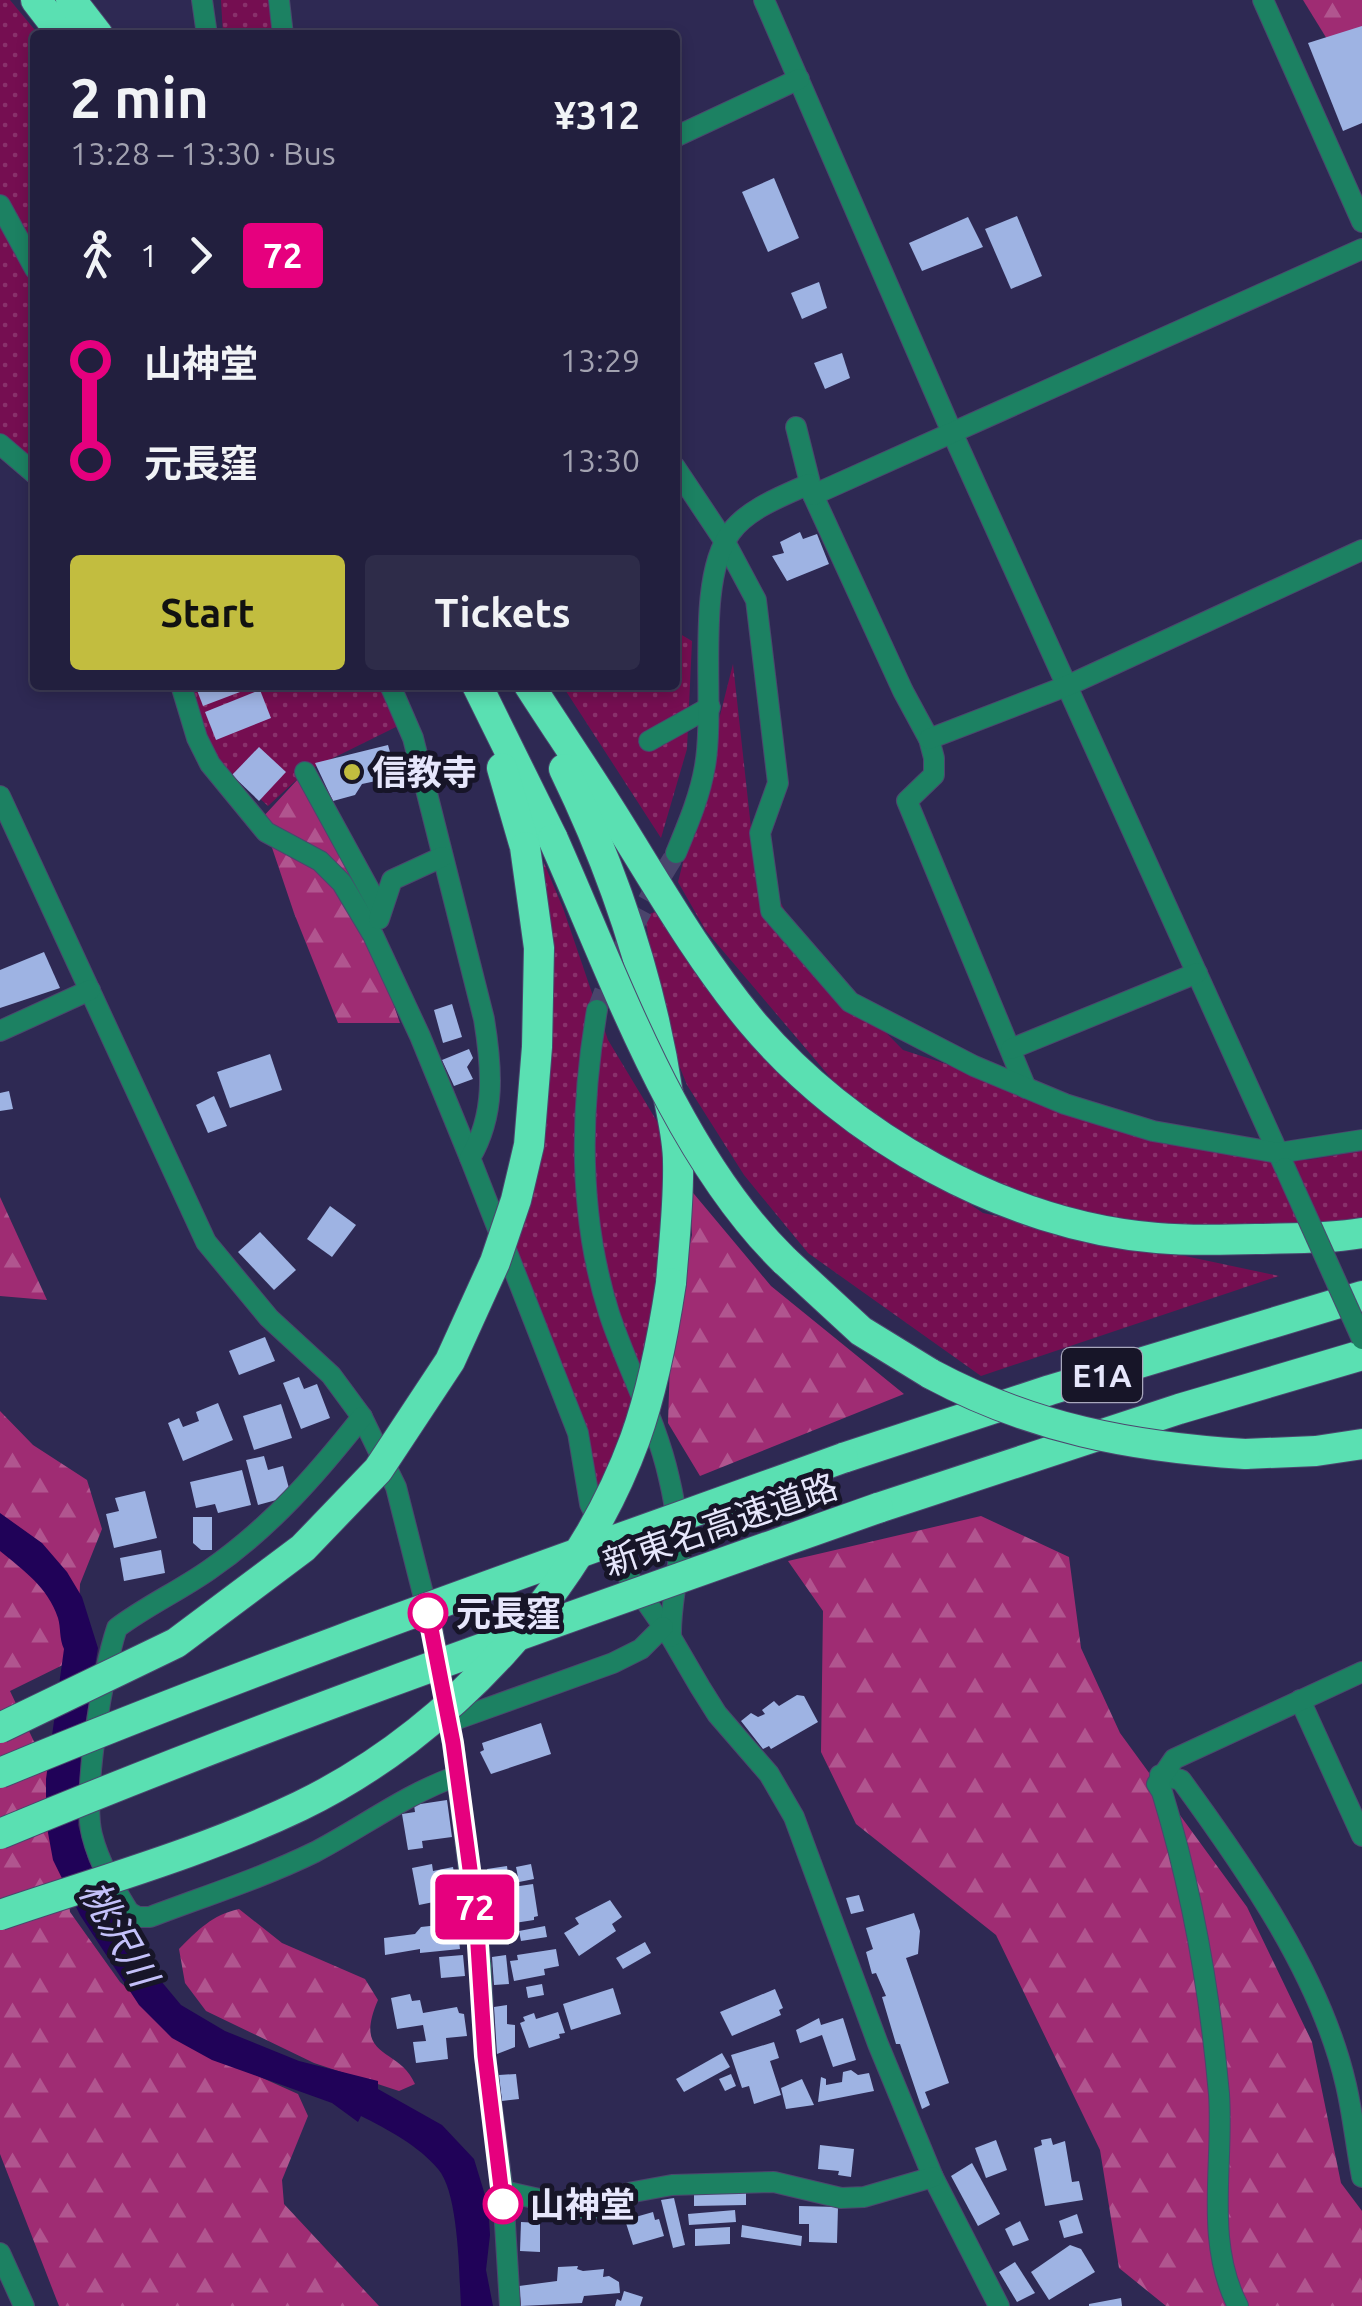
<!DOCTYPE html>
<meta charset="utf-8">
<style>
:root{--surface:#221f3e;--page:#2e2c49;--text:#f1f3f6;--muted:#a2a2b0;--line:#3f3d58;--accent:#c2bd3f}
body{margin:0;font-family:Ubuntu,"Noto Sans JP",sans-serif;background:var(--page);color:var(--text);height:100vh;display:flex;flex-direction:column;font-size:38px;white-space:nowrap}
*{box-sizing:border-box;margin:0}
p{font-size:32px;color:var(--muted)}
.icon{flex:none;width:55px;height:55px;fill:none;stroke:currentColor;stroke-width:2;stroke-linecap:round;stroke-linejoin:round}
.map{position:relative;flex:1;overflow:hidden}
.side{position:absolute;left:30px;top:30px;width:650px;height:660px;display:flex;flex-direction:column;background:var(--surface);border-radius:10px;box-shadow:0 5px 15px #0003,0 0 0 2px var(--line)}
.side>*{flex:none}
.badge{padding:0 20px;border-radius:8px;font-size:35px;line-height:65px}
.map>.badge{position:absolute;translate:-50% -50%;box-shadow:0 0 0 5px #fff}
.legs{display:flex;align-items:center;gap:15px;height:110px;padding:0 40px;font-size:32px}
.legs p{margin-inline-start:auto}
.head{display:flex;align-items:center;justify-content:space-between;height:170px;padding:0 40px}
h1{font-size:55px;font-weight:600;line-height:75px}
.cta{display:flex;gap:20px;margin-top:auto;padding:20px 40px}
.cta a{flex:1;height:115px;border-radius:10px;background:var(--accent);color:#111;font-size:40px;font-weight:600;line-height:115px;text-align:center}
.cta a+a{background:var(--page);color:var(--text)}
ul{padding:0 40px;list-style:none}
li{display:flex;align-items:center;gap:35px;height:100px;font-size:38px}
li i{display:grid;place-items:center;width:15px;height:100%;margin:0 12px;background:currentColor}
li i::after{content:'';width:25px;height:25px;margin:-12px;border:8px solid;border-radius:50%;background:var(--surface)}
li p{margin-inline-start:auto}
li:first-child i{background:linear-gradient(#0000 50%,currentColor 0)}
li:last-child i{background:linear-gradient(currentColor 50%,#0000 0)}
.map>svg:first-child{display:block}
</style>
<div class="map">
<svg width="1362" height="2306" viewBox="0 0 1362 2306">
<defs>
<pattern id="grass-dots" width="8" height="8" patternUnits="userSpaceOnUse" patternTransform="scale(2.5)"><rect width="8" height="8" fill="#750e51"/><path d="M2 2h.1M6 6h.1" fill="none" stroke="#89316b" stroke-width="1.8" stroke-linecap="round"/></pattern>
<pattern id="forest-firs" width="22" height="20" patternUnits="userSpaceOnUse" patternTransform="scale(2.5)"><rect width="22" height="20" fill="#9f2c73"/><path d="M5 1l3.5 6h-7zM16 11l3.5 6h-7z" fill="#b1558f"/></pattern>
</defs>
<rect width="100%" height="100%" fill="#2e2953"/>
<!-- grass -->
<g fill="url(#grass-dots)">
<polygon points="0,0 10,0 39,35 35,35 35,504 28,482 0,452"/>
<polygon points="221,0 278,0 281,35 223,35"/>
<polygon points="675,631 692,641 687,749 661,838 562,685 675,685"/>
<polygon points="733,664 753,846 803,948 903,1050 1132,1124 1307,1160 1362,1151 1362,1226 1181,1229 992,1194 846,1096 706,931 678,882"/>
<polygon points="184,685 379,685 398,726 305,772 268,806 201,745"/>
<polygon points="544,863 563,908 608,1040 664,1133 666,1188 658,1311 634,1401 596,1500 514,1256 545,1142"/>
<polygon points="659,910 888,1148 983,1213 1279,1276 981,1376 808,1253 744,1175 687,1085 662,1023 645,916"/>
</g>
<!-- forest -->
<g fill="url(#forest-firs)">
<polygon points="1303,0 1362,0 1362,96"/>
<polygon points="298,779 376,902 364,920 400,1023 338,1023 294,913 262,818"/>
<polygon points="689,1188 771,1286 904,1394 700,1476 668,1423 671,1328 692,1235"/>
<polygon points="0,1197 47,1300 0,1296"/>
<polygon points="0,1411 33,1445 87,1480 102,1529 80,1584 77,1658 10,1691 57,1790 70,1912 120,1982 193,2047 298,2094 308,2116 282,2180 284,2204 379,2306 59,2306 0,2154"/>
<polygon points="981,1516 1069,1557 1081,1648 1120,1733 1247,1907 1312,2042 1341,2183 1362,2211 1362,2306 1166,2306 1119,2268 1100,2150 996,1935 856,1824 821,1752 823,1611 788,1561"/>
<path d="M239 1909 282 1943 365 1979 378 2000C352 2060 399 2046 415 2084L399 2091 314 2063 206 2011 185 1983 179 1949C198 1930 212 1915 239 1909Z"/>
</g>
<!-- water -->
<path fill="#200258" d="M0 1513 42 1543 67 1572 82 1597 98 1648 81 1748 78 1825 89 1862 151 1969 181 2005 225 2031 299 2061 378 2081V2089L442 2125 474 2159 488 2205 490 2235 486 2270 493 2306H461C459 2274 459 2193 438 2169 419 2146 387 2129 361 2116L358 2122 332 2103 212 2060 172 2038 139 2005 80 1915 53 1860 46 1822V1779L64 1649C59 1638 61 1628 58 1618 48 1587 23 1570 0 1551Z"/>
<!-- building -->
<g fill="#9eb3e3">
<polygon points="1362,26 1362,123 1343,131 1308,43"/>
<polygon points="774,178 799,238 768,252 742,192"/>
<polygon points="1017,216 1042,276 1011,289 985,229"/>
<polygon points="968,217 983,247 922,271 909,243"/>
<polygon points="819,282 827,308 802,319 791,293"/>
<polygon points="842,353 850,378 825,389 814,363"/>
<polygon points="800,532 803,539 817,534 829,564 787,581 772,556 784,553 780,542"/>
<polygon points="195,685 238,685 240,692 203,706"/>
<polygon points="260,690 271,718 216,740 205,712"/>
<polygon points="388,745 395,770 373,775 376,781 362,784 355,795 333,801 315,763"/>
<polygon points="259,747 286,772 259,801 232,775"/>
<polygon points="44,952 60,988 0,1008 0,970"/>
<polygon points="452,1004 462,1037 443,1043 434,1010"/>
<polygon points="469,1049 473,1058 467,1067 473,1079 454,1086 442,1060"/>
<polygon points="270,1054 282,1090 230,1108 217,1072"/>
<polygon points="9,1091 13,1109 0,1111 0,1093"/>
<polygon points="214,1096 227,1126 208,1133 196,1105"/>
<polygon points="330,1206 356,1225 332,1257 307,1239"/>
<polygon points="260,1232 296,1270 274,1290 238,1252"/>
<polygon points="265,1337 275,1361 239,1375 229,1351"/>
<polygon points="299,1377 304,1389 317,1384 330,1418 301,1429 283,1383"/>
<polygon points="218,1403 233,1440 183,1461 168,1423 179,1418 183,1427 199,1421 196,1412"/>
<polygon points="281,1404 292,1438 254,1450 243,1416"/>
<polygon points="264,1456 268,1470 283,1466 291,1496 258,1505 246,1460"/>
<polygon points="242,1470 251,1505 218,1513 215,1504 196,1508 190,1482"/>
<polygon points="145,1491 157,1538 114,1548 106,1514 119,1511 115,1498"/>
<polygon points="193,1517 212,1517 212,1550 201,1550 193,1543"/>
<polygon points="161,1550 165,1573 124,1581 120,1558"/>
<polygon points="797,1695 804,1696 818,1722 771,1749 769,1746 763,1749 741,1721 751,1713 758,1717 765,1714 762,1710 774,1701 779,1706"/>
<polygon points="541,1723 551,1754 491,1774 480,1752 484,1750 482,1743"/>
<polygon points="447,1800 452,1837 422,1841 423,1848 408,1850 402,1814 415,1812 414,1805"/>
<polygon points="432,1864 433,1871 453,1867 458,1897 419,1905 412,1868"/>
<polygon points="531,1864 534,1879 519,1882 516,1867"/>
<polygon points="507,1866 508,1875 489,1878 487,1869"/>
<polygon points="533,1884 538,1916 534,1917 534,1920 495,1926 491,1905 501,1899 500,1889"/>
<polygon points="859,1895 864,1911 851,1914 846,1898"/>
<polygon points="610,1900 622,1917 612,1924 616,1931 579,1956 564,1933 579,1924 575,1918"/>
<polygon points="914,1913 920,1931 918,1954 906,1958 949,2083 925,2092 930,2105 922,2109 900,2044 896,2044 882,1997 886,1996 876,1973 872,1974 866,1952 873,1949 866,1928"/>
<polygon points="457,1923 460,1949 420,1953 420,1949 385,1955 384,1938 415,1934 421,1927"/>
<polygon points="545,1926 547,1937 521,1941 519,1931"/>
<polygon points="645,1942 651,1953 623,1969 616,1958"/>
<polygon points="556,1949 559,1966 544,1969 545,1975 514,1981 510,1961 518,1960 517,1955"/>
<polygon points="463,1955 465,1976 441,1978 439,1957"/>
<polygon points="506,1955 509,1984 494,1985 492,1957"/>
<polygon points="542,1984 544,1995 528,1998 526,1987"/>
<polygon points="613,1988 621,2014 571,2030 563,2004"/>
<polygon points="775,1989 783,2008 779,2010 781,2015 732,2036 720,2012"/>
<polygon points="410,1994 412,2001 420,2000 423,2013 457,2007 459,2013 464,2014 467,2036 446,2038 448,2059 416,2063 413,2042 426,2041 423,2025 397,2029 391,1998"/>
<polygon points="507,2005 507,2024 515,2025 515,2047 497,2054 494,2007"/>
<polygon points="558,2012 565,2033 559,2034 560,2038 529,2048 520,2023 525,2021 523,2017 534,2013 536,2019"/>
<polygon points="819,2018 821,2025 843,2018 856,2060 833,2067 822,2035 800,2043 796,2030"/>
<polygon points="774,2042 779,2058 770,2061 781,2095 754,2104 749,2086 742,2088 731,2055"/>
<polygon points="722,2053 730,2067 684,2092 676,2079"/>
<polygon points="851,2070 858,2075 869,2073 874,2091 818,2102 821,2077 826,2079 826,2085 842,2082 843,2072"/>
<polygon points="516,2074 519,2099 502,2101 499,2075"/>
<polygon points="731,2074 736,2086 725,2091 719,2079"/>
<polygon points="802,2079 814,2105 786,2109 781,2088"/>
<polygon points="1051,2138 1053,2145 1065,2141 1072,2182 1079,2181 1083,2200 1045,2206 1034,2148 1042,2145 1041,2140"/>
<polygon points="996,2140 1007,2170 986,2178 975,2148"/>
<polygon points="820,2145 854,2149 851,2177 838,2175 839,2171 818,2169"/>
<polygon points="972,2163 1000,2214 978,2226 951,2176"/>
<polygon points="746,2192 746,2205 694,2206 694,2193"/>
<polygon points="674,2198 685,2245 673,2248 661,2200"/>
<polygon points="799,2206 838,2207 837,2243 809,2242 809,2224 799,2224"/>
<polygon points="735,2210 736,2222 689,2225 688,2214"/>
<polygon points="653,2212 655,2220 659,2219 664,2236 633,2245 625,2220"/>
<polygon points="1077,2214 1083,2233 1064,2238 1059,2221"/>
<polygon points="1020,2221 1029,2240 1013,2246 1005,2229"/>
<polygon points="521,2222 540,2223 540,2252 520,2251"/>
<polygon points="742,2225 802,2236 801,2246 741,2237"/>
<polygon points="730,2227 730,2244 695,2246 695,2229"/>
<polygon points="1070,2245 1081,2249 1095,2272 1049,2300 1031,2272"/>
<polygon points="1015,2262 1035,2293 1017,2302 999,2272"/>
<polygon points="578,2266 577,2269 583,2271 604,2269 603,2277 609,2276 619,2282 620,2293 584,2296 582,2303 521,2306 519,2286 557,2281 558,2267"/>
<polygon points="624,2291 643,2297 640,2306 615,2306 617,2299 621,2301"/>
<polygon points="1121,2298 1122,2306 1089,2306 1089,2304"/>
</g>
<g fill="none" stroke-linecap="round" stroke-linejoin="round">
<!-- minor-tunnel -->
<path stroke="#4a456c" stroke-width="20" stroke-dasharray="20 10" stroke-linecap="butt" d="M597 1010C618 953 644 904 676 853"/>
<!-- minor casing -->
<g stroke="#4b476e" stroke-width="22">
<g id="minor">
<polyline points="202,0 207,35"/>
<polyline points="279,0 283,35"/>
<polyline points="764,0 951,430 1285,1168"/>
<polyline points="1263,0 1362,222"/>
<polyline points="675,137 799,79"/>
<polyline points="0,205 35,269"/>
<polyline points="796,427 813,495 903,691 929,739 934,758 934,775 907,801 1026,1088"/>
<polyline points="0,444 35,474"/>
<polyline points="675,467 725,542 756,600 778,783 760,833 771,911 850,1002 974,1066 1065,1104 1153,1131 1278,1153 1362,1140"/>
<polyline points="181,685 197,738 210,764 266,832 320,861 342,883 373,935 420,1036 470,1158"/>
<path d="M390 685 413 738 484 1019C492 1068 496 1114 470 1158L578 1433 590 1504 617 1560 672 1639 700 1687 717 1714 769 1774 794 1817 878 2044 933 2177 999 2306"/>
<polyline points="929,739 1069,685 1362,550"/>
<polyline points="649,741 710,707"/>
<polyline points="305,772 381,911"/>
<polyline points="0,796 206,1242 269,1318 331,1375 362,1417 396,1487 433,1633 453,1743 481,1966 485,2056 503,2191 510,2306"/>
<path d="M676 853C688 824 700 796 705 766 716 702 694 581 731 532 749 508 783 496 809 484L813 495 1362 249"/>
<polyline points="379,919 392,880 442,857"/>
<path d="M597 1010C580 1109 578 1215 609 1313 627 1368 656 1420 669 1478 674 1499 678 1524 679 1546 679 1577 670 1606 671 1637"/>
<polyline points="0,1031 90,990"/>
<polyline points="1011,1049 1197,973"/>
<path d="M362 1417C317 1474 270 1528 209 1570 179 1591 146 1606 117 1628 103 1669 82 1795 92 1835 99 1863 114 1888 129 1912L138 1917H150C205 1896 262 1878 315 1852 363 1827 406 1794 457 1776"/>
<polyline points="1300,1700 1362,1836"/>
<polyline points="449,1722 613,1663 641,1649 663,1627"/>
<path d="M1160 1775 1181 1780C1246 1869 1321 1976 1346 2085 1353 2115 1356 2146 1362 2177"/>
<polyline points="503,2191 579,2208 594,2208 628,2193 672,2185 774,2182 841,2198 864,2197 933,2177"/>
<polyline points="0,2253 24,2306"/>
<path d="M1238 2306C1204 2241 1224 2164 1219 2094 1210 1992 1192 1890 1162 1792L1157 1784 1174 1759 1362 1672"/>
</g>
</g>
<!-- highway casing -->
<g stroke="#4b476e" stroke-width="32">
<g id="highway">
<polyline points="36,0 63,35"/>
<polyline points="71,0 98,35"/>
<polyline points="477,685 553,839"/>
<path d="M529 685C558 730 588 774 616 819 659 888 699 958 751 1021 847 1136 1007 1226 1157 1238 1190 1241 1223 1240 1256 1239 1291 1238 1328 1239 1362 1233"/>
<polyline points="502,768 525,847"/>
<path d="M564 769C614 872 651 981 668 1094 672 1116 678 1139 678 1162 679 1202 674 1243 671 1283"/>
<polyline points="784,1260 861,1331 931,1374"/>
<polyline points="1245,1454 1316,1451 1362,1444"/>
<polyline points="843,1458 1050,1390 1362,1296"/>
<polyline points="878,1508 1179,1409 1362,1355"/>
</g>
</g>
<!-- minor -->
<use href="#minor" stroke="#1c8162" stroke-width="20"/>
<!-- highway -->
<use href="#highway" stroke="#5ae0b2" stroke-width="30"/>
<!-- minor-bridge casing -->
<g stroke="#4b476e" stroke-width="22" stroke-linecap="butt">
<polyline id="minor-bridge" points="1285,1168 1362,1339"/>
</g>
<!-- highway-bridge casing -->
<g stroke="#4b476e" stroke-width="32" stroke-linecap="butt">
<g id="highway-bridge">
<path d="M553 839C615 978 675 1153 784 1260"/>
<path d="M931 1374C1032 1428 1131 1447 1245 1454"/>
<polyline points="0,1728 176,1643 303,1548 378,1470 450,1361 495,1262 516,1200 529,1145 537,1047 539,948 525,847"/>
<path d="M0 1773C277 1658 561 1560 843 1458"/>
<path d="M0 1834C288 1714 584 1612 878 1508"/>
<path d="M0 1915C100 1881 204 1852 300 1806 447 1735 579 1592 635 1439 653 1389 663 1336 671 1283"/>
</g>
</g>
<!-- minor-bridge -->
<use href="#minor-bridge" stroke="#1c8162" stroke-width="20"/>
<!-- highway-bridge -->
<use href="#highway-bridge" stroke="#5ae0b2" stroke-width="30"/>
</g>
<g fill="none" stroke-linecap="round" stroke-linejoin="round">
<!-- line-1 casing -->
<g stroke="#fff" stroke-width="22">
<polyline id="line-1" points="428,1613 453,1743 476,1914 485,2056 503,2204"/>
</g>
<!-- line-1 -->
<use href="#line-1" stroke="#e6007e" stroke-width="15"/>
</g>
<!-- markers -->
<circle fill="#c2bd3f" stroke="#171528" stroke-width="4" cx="352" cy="772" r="10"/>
<g fill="#fff" stroke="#e6007e" stroke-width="5">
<circle cx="428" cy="1613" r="18"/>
<circle cx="503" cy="2204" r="18"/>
</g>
<g text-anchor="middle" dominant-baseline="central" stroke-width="10" stroke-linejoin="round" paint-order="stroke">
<!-- shield labels -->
<rect fill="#171528" stroke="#a8a7bc" stroke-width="2.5" x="1062" y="1348" width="80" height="54" rx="8"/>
<g font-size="32" font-weight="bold" fill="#e6e6fb">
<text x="1102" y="1375">E1A</text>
</g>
<!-- poi labels -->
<g font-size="35" font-weight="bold" fill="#e6e6fb" stroke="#171528" text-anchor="start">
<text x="372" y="772">信教寺</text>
</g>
<!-- street labels -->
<g font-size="35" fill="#e6e6fb" stroke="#171528">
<text transform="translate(720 1524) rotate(-19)">新東名高速道路</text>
</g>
<!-- stop labels -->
<g font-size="35" font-weight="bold" fill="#e6e6fb" stroke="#171528" text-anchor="start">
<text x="456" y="1613">元長窪</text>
<text x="530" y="2204">山神堂</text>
</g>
<!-- water labels -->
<g font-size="38" font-style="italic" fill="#c4c1fa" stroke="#171528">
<text transform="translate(119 1933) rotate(60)">桃沢川</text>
</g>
</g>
</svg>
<b class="badge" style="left:475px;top:1907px;background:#e6007e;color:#fff">72</b>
<section class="side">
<div class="head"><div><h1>2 min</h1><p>13:28 – 13:30 · Bus</p></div><b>¥312</b></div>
<div class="legs"><svg class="icon" aria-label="walk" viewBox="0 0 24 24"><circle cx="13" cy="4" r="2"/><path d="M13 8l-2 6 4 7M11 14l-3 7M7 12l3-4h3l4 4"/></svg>1<svg class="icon" aria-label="forward" viewBox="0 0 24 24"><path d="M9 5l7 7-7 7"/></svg><b class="badge" style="background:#e6007e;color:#fff">72</b></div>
<ul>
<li><i style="color:#e6007e"></i><b>山神堂</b><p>13:29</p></li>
<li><i style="color:#e6007e"></i><b>元長窪</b><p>13:30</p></li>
</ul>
<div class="cta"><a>Start</a><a>Tickets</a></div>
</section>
</div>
